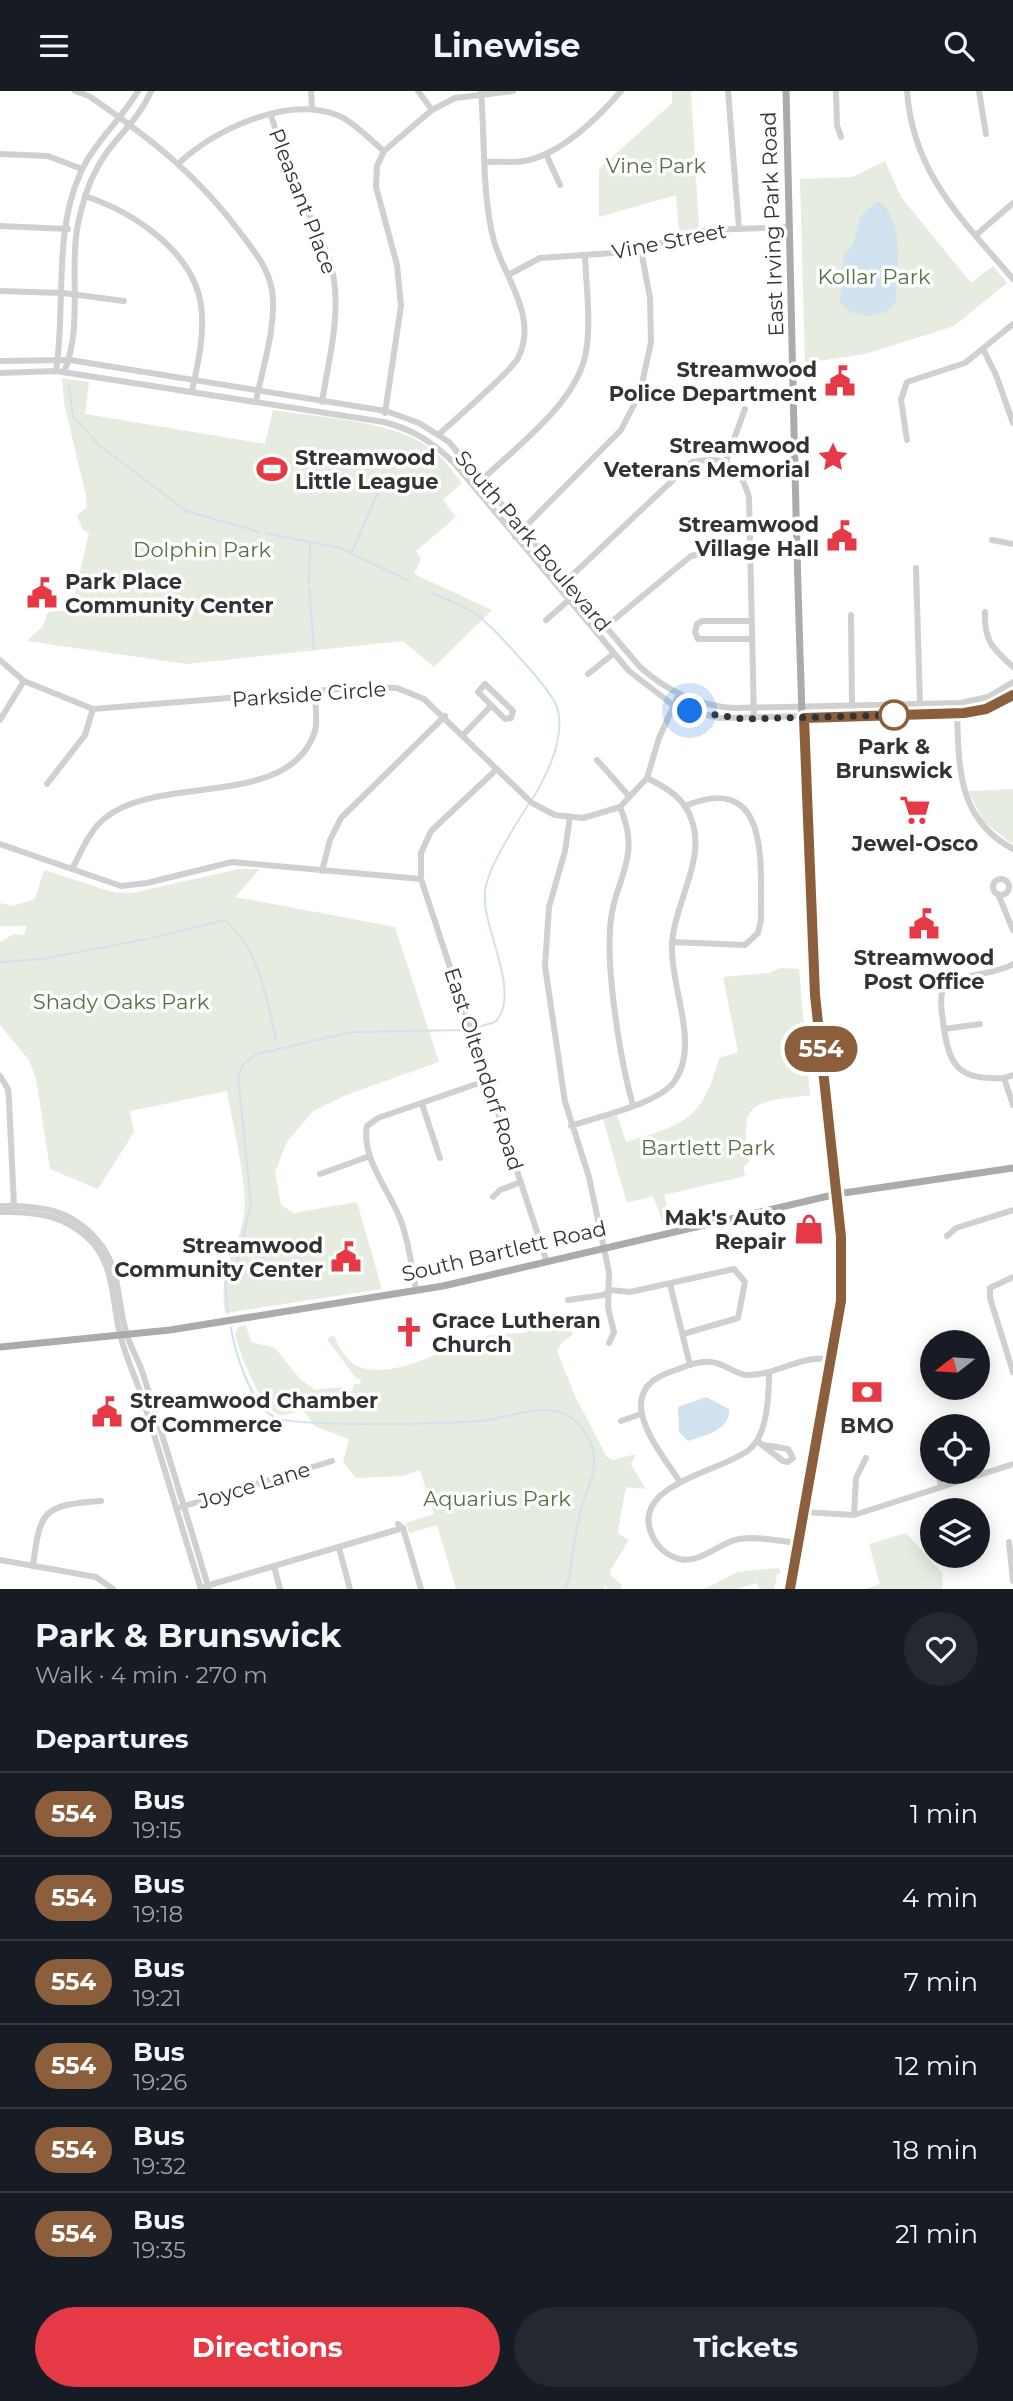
<!DOCTYPE html>
<meta charset="utf-8">
<style>
:root{--surface:#171b24;--page:#242831;--text:#f1f3f6;--muted:#9ea1a6;--line:#363941;--accent:#e63946}
body{margin:0;font-family:Montserrat,sans-serif;background:var(--page);color:var(--text);height:100vh;display:flex;flex-direction:column;font-size:26px;white-space:nowrap}
*{box-sizing:border-box;margin:0}
p{font-size:23px;color:var(--muted)}
.icon{flex:none;width:38px;height:38px;fill:none;stroke:currentColor;stroke-width:2;stroke-linecap:round;stroke-linejoin:round}
.map{position:relative;height:1498px;overflow:hidden}
.sheet{display:flex;flex-direction:column;background:var(--surface);flex:1}
.sheet>*{flex:none}
.badge{padding:0 14px;border-radius:23px;font-size:24px;line-height:46px}
.needle{width:46px;rotate:253deg}
.controls{position:absolute;left:920px;top:1239px;display:grid;gap:14px}
.controls a{display:grid;place-items:center;width:70px;height:70px;border-radius:50%;background:var(--surface);box-shadow:0 4px 18px #0003;font-size:35px}
.you{position:absolute;width:35px;height:35px;margin:-18px;border:5px solid #fff;border-radius:50%;background:#1a73e8;box-shadow:0 0 0 10px #1a73e833}
.map>.badge{position:absolute;translate:-50% -50%;box-shadow:0 0 0 4px #fff}
h2{padding:0 35px;font-size:26px;line-height:63px}
.round{display:grid;place-items:center;flex:none;width:74px;height:74px;border-radius:37px;background:var(--page)}
.summary{display:flex;align-items:center;justify-content:space-between;height:119px;padding:0 35px}
h1{font-size:33px;font-weight:700;line-height:52px}
.button{display:flex;gap:14px;margin-top:auto;padding:14px 35px}
.button a{flex:1;height:80px;border-radius:42px;background:var(--accent);color:#fff;font-size:28px;font-weight:700;line-height:80px;text-align:center}
.button a+a{background:var(--page);color:var(--text)}
ul{padding:0;list-style:none}
li{display:flex;align-items:center;gap:21px;height:84px;padding:0 35px;border-top:2px solid var(--line)}
li div{flex:1}
li b{display:block;font-size:26px}
li em{font-style:normal}
li .badge{min-width:77px;font-weight:700;text-align:center}
header{display:flex;justify-content:space-between;align-items:center;height:91px;padding:0 35px;background:var(--surface);font-size:32px;font-weight:700}
.map>svg:first-child{display:block}
</style>
<header><svg class="icon" aria-label="menu" viewBox="0 0 24 24"><path d="M4 6h16M4 12h16M4 18h16"/></svg>Linewise<svg class="icon" aria-label="search" viewBox="0 0 24 24"><circle cx="10" cy="10" r="6"/><path d="M15 15l6 6"/></svg></header>
<div class="map">
<svg width="1013" height="1498" viewBox="0 0 1013 1498">
<rect width="100%" height="100%" fill="#fff"/>
<!-- green -->
<g fill="#e6ecdf">
<polygon points="672,0 691,0 699,137 679,143 676,104 599,126 599,78 672,12"/>
<polygon points="885,70 901,106 971,192 993,175 1007,192 954,235 865,263 805,272 800,88 853,86"/>
<path d="M62 287 89 291 85 323 265 353 273 319C322 327 400 329 438 363 447 372 454 383 462 392L443 409 456 426 416 460 421 468 414 483 492 519 434 576 403 550 187 573 27 550 43 535 48 521 71 519 89 442 83 439 77 425 87 416 86 405 64 312Z"/>
<polygon points="1013,698 1013,753 984,731 968,700"/>
<path d="M239 778H260L235 806 395 836 439 971 346 1004 313 1020 287 1051 275 1081 281 1114 294 1122 357 1111 382 1198 225 1222C218 1172 238 1165 244 1123 248 1092 232 1033 227 1000L130 1020 134 1041 98 1098 50 1078 36 987 29 969 0 934V851L14 843 24 844 27 835H0V812L13 815 35 808 44 779 112 801 132 802Z"/>
<path d="M781 877 799 878 810 1004C755 1012 738 1007 749 1071L743 1076 745 1085 664 1104 672 1134 664 1135 653 1105 627 1112 603 1028 617 1024 626 1051C685 1033 702 1030 719 967L738 961 723 886 768 882Z"/>
<path d="M568 1229 573 1243 560 1254 557 1260 575 1305 607 1366 613 1369 636 1363 631 1374 646 1398 626 1396 618 1439 619 1443 629 1449 610 1480V1484L621 1493V1498H607L604 1491 605 1498H456L437 1434 409 1442 406 1432 434 1423 420 1379 403 1385 356 1387 343 1371 349 1348 314 1335 306 1322 301 1320C293 1320 287 1326 280 1324 261 1319 239 1261 235 1243L238 1236 246 1234 251 1251 275 1257 300 1288 315 1299 340 1296 352 1301 354 1293H360L361 1289 356 1287 328 1250 329 1246 334 1245C340 1257 348 1273 362 1277 399 1287 444 1257 478 1247 494 1243 511 1242 527 1242L526 1238Z"/>
<polygon points="906,1442 943,1483 942,1498 866,1498 880,1493 869,1453"/>
<polygon points="779,1477 781,1482 774,1484 777,1484 774,1498 759,1498 757,1492 736,1498 705,1498 737,1481"/>
</g>
<!-- water -->
<g fill="#cfe2ee">
<path d="M876 111H881C907 139 895 180 896 211L886 221 870 225 849 221 840 211 844 162 853 154 860 126Z"/>
<path d="M706 1306 729 1318C731 1339 704 1345 688 1350L679 1341 678 1316Z"/>
</g>
<g fill="none" stroke-linecap="round" stroke-linejoin="round">
<!-- stream -->
<g stroke="#cfe2ee" stroke-width="2">
<polyline points="69,295 73,325 99,354 186,420 260,441"/>
<polyline points="265,442 340,457 409,490"/>
<polyline points="351,462 378,402"/>
<polyline points="309,492 310,451"/>
<polyline points="309,497 314,558"/>
<path d="M433 502C446 509 463 514 476 523 492 535 551 598 557 616 566 645 548 682 533 707"/>
<path d="M152 847 225 829C259 858 267 907 276 948"/>
<polyline points="0,871 42,868 147,848"/>
<path d="M475 937 495 931C523 903 481 836 485 801 487 777 515 735 528 714"/>
<polyline points="228,1222 225,1192 239,1166 251,1112 238,985 244,972 257,963 352,941 467,939"/>
<path d="M231 1237C235 1261 251 1314 274 1326 293 1337 450 1332 480 1330 505 1328 534 1314 559 1321 576 1325 592 1347 594 1364 596 1385 587 1397 582 1415 575 1439 573 1464 569 1488L565 1498"/>
</g>
<!-- minor -->
<g stroke="#d0d0d0" stroke-width="6">
<path d="M75 0 89 5C150 47 198 84 242 144 255 161 268 177 272 199 277 234 263 275 256 310"/>
<polyline points="311,0 312,17"/>
<polyline points="418,0 432,19"/>
<polyline points="728,0 739,137"/>
<polyline points="836,0 837,34 841,46"/>
<path d="M907 0C913 83 962 128 1013 188"/>
<polyline points="979,0 986,43"/>
<path d="M271 24C280 55 292 84 305 114 316 138 330 163 334 189 340 229 328 272 322 311"/>
<polyline points="0,63 48,65 82,78"/>
<polyline points="546,63 560,94"/>
<path d="M180 71C217 38 286 5 337 24 353 30 370 49 384 60"/>
<path d="M485 71C498 70 512 72 524 70 560 64 598 27 621 0"/>
<path d="M85 105C133 121 193 160 201 214 205 242 198 273 192 300"/>
<polyline points="0,135 68,138"/>
<polyline points="976,144 1013,112"/>
<polyline points="510,183 540,167 628,161 708,139 789,136"/>
<polyline points="0,200 63,202 124,210"/>
<polyline points="983,258 996,284 1013,332"/>
<path d="M0 270 70 269 386 320 419 332 449 351 640 576C667 600 698 615 734 617L960 612 988 606 1013 591"/>
<path d="M56 280C66 216 53 143 80 83 94 51 121 29 138 0"/>
<path d="M64 281C85 231 66 171 81 120 86 99 94 79 107 61 122 41 141 24 151 0"/>
<path d="M0 282 56 280 384 331C414 339 433 351 455 373L629 580 673 614 719 627 964 622 989 616 1013 604"/>
<polyline points="385,322 401,215 397,174 376,96 377,75 384,60 432,19 455,7 513,0"/>
<path d="M438 344C454 329 510 282 518 267 539 226 504 186 494 150 482 107 485 47 481 1"/>
<polyline points="907,349 901,309 907,291 965,272 1013,233"/>
<polyline points="726,370 745,318"/>
<path d="M474 396C510 361 573 316 585 266 592 234 586 196 585 164"/>
<polyline points="515,446 621,339 640,302 651,251 650,207 641,159"/>
<polyline points="992,449 1013,453"/>
<polyline points="916,477 920,614"/>
<path d="M565 491 692 371C727 364 739 373 749 406L754 628"/>
<path d="M985 521C984 550 992 557 1013 576"/>
<polyline points="851,524 852,616"/>
<polyline points="546,529 569,509"/>
<polyline points="751,530 702,530 697,533 695,541 698,548 752,548"/>
<polyline points="604,537 691,465 717,458 750,457"/>
<polyline points="0,569 24,590 93,618 365,596 397,597 424,608 532,712 555,724 583,727 620,716 647,687 659,647 679,603"/>
<polyline points="588,583 613,563"/>
<polygon points="485,593 513,620 511,627 505,628 478,601"/>
<path d="M957 621C959 676 957 728 1013 758"/>
<polyline points="0,629 24,590"/>
<polyline points="463,644 491,615"/>
<polyline points="597,669 629,705"/>
<polyline points="497,678 431,740 421,762 421,788 546,1168"/>
<polyline points="47,693 85,644 93,618"/>
<path d="M620 716C643 769 613 788 610 837 607 884 620 969 633 1014"/>
<polyline points="570,726 565,760 549,816 545,875 565,1011 589,1086 609,1181 608,1217 614,1241 609,1252"/>
<polyline points="0,753 121,795 147,792 232,771 421,788"/>
<path d="M73 776C82 759 90 739 105 727 160 682 290 719 315 640 318 629 315 613 315 602"/>
<polyline points="322,780 330,749 341,727 445,625"/>
<circle cx="1001" cy="796" r="8"/>
<polyline points="998,803 1013,839"/>
<path d="M672 851 745 854 758 842 761 829C760 775 772 679 685 715"/>
<polyline points="944,938 980,933"/>
<polyline points="1013,984 1004,987 1013,1014"/>
<polyline points="0,985 8,998 9,1009 14,1115"/>
<path d="M1004 987C958 989 949 976 943 931 942 922 939 908 943 899 953 882 995 885 1013 873"/>
<polyline points="422,1013 440,1067"/>
<path d="M571 1035C599 1025 656 1014 674 991 701 954 670 896 672 855 673 814 706 770 692 730 685 707 667 697 647 687"/>
<polyline points="320,1083 370,1065"/>
<polyline points="493,1106 500,1099 521,1091"/>
<path d="M0 1115C38 1114 71 1118 97 1149 122 1177 116 1210 127 1244 131 1257 139 1270 143 1283 166 1355 187 1426 209 1498"/>
<path d="M0 1121C35 1120 67 1124 93 1152 115 1178 112 1212 120 1243 125 1265 136 1287 143 1309 163 1371 181 1435 201 1498"/>
<polyline points="947,1145 956,1137 1013,1119"/>
<polyline points="1013,1186 990,1197 990,1207 1013,1281"/>
<polyline points="670,1193 690,1274"/>
<path d="M416 1199C412 1176 409 1152 401 1130 390 1100 361 1068 367 1035L378 1027 488 989"/>
<polyline points="568,1209 604,1204 610,1199 630,1201 734,1178 745,1191 738,1227 683,1243"/>
<path d="M769 1282C769 1303 768 1343 750 1358 722 1382 618 1394 657 1453 662 1460 671 1466 679 1468 702 1473 719 1451 739 1448 759 1445 779 1450 798 1452"/>
<polyline points="621,1330 641,1323"/>
<polyline points="930,1349 933,1361"/>
<polyline points="757,1350 783,1370 788,1371 793,1367 788,1358 764,1354"/>
<polyline points="938,1381 941,1395"/>
<path d="M680 1391C660 1360 609 1302 670 1281 682 1277 698 1269 711 1271 724 1272 735 1283 746 1284 776 1285 799 1264 830 1268"/>
<polyline points="181,1416 332,1370"/>
<polyline points="804,1421 854,1424 1013,1373"/>
<polyline points="854,1424 856,1387 866,1367"/>
<polyline points="398,1433 403,1437 421,1498"/>
<polyline points="1009,1451 1013,1490"/>
<polyline points="339,1457 350,1498"/>
<polyline points="0,1469 96,1486 113,1498"/>
<path d="M33 1475C40 1419 43 1414 101 1410"/>
<polyline points="274,1475 280,1498"/>
<polyline points="206,1495 403,1437"/>
</g>
<!-- major -->
<g stroke="#ababab" stroke-width="7">
<path d="M786 0C794 300 797 601 815 901 821 1004 841 1106 841 1210L790 1498"/>
<polyline points="0,1256 170,1239 443,1195 837,1103 1013,1077"/>
</g>
</g>
<g fill="none" stroke-linecap="round" stroke-linejoin="round">
<!-- line casing -->
<g stroke="#fff" stroke-width="16">
<polyline id="line" points="790,1498 841,1210 841,1146 815,904 804,627 964,622 986,618 1013,604"/>
</g>
<!-- line -->
<use href="#line" stroke="#8b5e3c" stroke-width="10"/>
<!-- walk -->
<polyline stroke="#333" stroke-width="7" stroke-dasharray="0 12.6" points="690,620 744,628 897,624 894,624"/>
</g>
<!-- icons -->
<defs>
<g id="civic-bare" transform="scale(2.415)"><path d="M-.6-6.5H3V-4.5H.6V-3L4-1V1h2V6H-6V1h2V-1L-.6-3ZM-1.2 2.5V6h2.4V2.5Z" fill="#e63946" stroke="#fff" stroke-width="2.5" paint-order="stroke"/></g>
<g id="sight-bare" transform="scale(2.415)"><path d="M0-6L1.8-2.2L6-1.7L2.9 1.2L3.7 5.4L0 3.3L-3.7 5.4L-2.9 1.2L-6-1.7L-1.8-2.2Z" fill="#e63946" stroke="#fff" stroke-width="2.5" paint-order="stroke"/></g>
<g id="stadium-bare" transform="scale(2.415)"><path d="M0-5a6.5 5 0 1 0 0 10a6.5 5 0 1 0 0-10ZM-3.5-1.8h7v3.6h-7Z" fill="#e63946" stroke="#fff" stroke-width="2.5" paint-order="stroke"/></g>
<g id="supermarket-bare" transform="scale(2.415)"><path d="M-6-5.5h2.5l.6 2H6L4.5 2H-2.5L-4.4-4H-6ZM-1.5 3.2a1.3 1.3 0 1 0 .1 0ZM3 3.2a1.3 1.3 0 1 0 .1 0Z" fill="#e63946" stroke="#fff" stroke-width="2.5" paint-order="stroke"/></g>
<g id="shop-bare" transform="scale(2.415)"><path d="M-5-2.5h2.3a2.7 3.5 0 0 1 5.4 0H5L5.5 6h-11ZM-1.5-2.5h3a1.5 2.3 0 0 0-3 0Z" fill="#e63946" stroke="#fff" stroke-width="2.5" paint-order="stroke"/></g>
<g id="church-bare" transform="scale(2.415)"><path d="M-1.2-6h2.4v3.5h3.3v2.4h-3.3V6h-2.4V-.1h-3.3v-2.4h3.3Z" fill="#e63946" stroke="#fff" stroke-width="2.5" paint-order="stroke"/></g>
<g id="bank-bare" transform="scale(2.415)"><path d="M-6-4H6V4H-6ZM0-2.3a2.3 2.3 0 1 0 0 4.6a2.3 2.3 0 1 0 0-4.6Z" fill="#e63946" stroke="#fff" stroke-width="2.5" paint-order="stroke"/></g>
</defs>
<g fill-rule="evenodd">
<use href="#civic-bare" x="840" y="290"/>
<use href="#sight-bare" x="833" y="366"/>
<use href="#stadium-bare" x="272" y="378"/>
<use href="#civic-bare" x="842" y="445"/>
<use href="#civic-bare" x="42" y="502"/>
<use href="#supermarket-bare" x="915" y="719"/>
<use href="#civic-bare" x="924" y="833"/>
<use href="#shop-bare" x="809" y="1138"/>
<use href="#civic-bare" x="346" y="1166"/>
<use href="#church-bare" x="409" y="1241"/>
<use href="#bank-bare" x="867" y="1301"/>
<use href="#civic-bare" x="107" y="1321"/>
</g>
<!-- markers -->
<circle fill="#fff" stroke="#8b5e3c" stroke-width="3.5" cx="894" cy="624" r="14"/>
<g text-anchor="middle" dominant-baseline="central" stroke-width="7" stroke-linejoin="round" paint-order="stroke">
<!-- park labels -->
<g font-size="21" fill="#56703f" stroke="#fff">
<text x="656" y="74">Vine Park</text>
<text x="874" y="185">Kollar Park</text>
<text x="202" y="458">Dolphin Park</text>
<text x="121" y="910">Shady Oaks Park</text>
<text x="708" y="1056">Bartlett Park</text>
<text x="497" y="1407">Aquarius Park</text>
</g>
<!-- street labels -->
<g font-size="21" fill="#333" stroke="#fff">
<text transform="translate(303 110) rotate(69)">Pleasant Place</text>
<text transform="translate(772 133) rotate(-92)">East Irving Park Road</text>
<text transform="translate(669 150) rotate(-11)">Vine Street</text>
<text transform="translate(533 450) rotate(50)">South Park Boulevard</text>
<text transform="translate(309 603) rotate(-4)">Parkside Circle</text>
<text transform="translate(484 978) rotate(72)">East Oltendorf Road</text>
<text transform="translate(504 1160) rotate(-13)">South Bartlett Road</text>
<text transform="translate(254 1394) rotate(-17)">Joyce Lane</text>
</g>
<!-- poi labels -->
<g font-size="21" font-weight="bold" fill="#333" stroke="#fff" text-anchor="end">
<text x="817" y="278">Streamwood<tspan x="817" dy="24">Police Department</tspan></text>
<text x="810" y="354">Streamwood<tspan x="810" dy="24">Veterans Memorial</tspan></text>
<text x="295" y="366" text-anchor="start">Streamwood<tspan x="295" dy="24">Little League</tspan></text>
<text x="819" y="433">Streamwood<tspan x="819" dy="24">Village Hall</tspan></text>
<text x="65" y="490" text-anchor="start">Park Place<tspan x="65" dy="24">Community Center</tspan></text>
<text x="915" y="752" text-anchor="middle">Jewel-Osco</text>
<text x="924" y="866" text-anchor="middle">Streamwood<tspan x="924" dy="24">Post Office</tspan></text>
<text x="786" y="1126">Mak's Auto<tspan x="786" dy="24">Repair</tspan></text>
<text x="323" y="1154">Streamwood<tspan x="323" dy="24">Community Center</tspan></text>
<text x="432" y="1229" text-anchor="start">Grace Lutheran<tspan x="432" dy="24">Church</tspan></text>
<text x="130" y="1309" text-anchor="start">Streamwood Chamber<tspan x="130" dy="24">Of Commerce</tspan></text>
<text x="867" y="1334" text-anchor="middle">BMO</text>
</g>
<!-- stop labels -->
<g font-size="21" font-weight="bold" fill="#333" stroke="#fff">
<text x="894" y="655">Park &amp;<tspan x="894" dy="24">Brunswick</tspan></text>
</g>
</g>
</svg>
<div class="controls">
<a><svg class="needle" viewBox="-14 -14 28 28"><path d="M0-13l5 13h-10z" fill="#e53935"/><path d="M0 13l5-13h-10z" fill="#9ea1a6"/></svg></a>
<a><svg class="icon" aria-label="locate" viewBox="0 0 24 24"><circle cx="12" cy="12" r="6"/><path d="M12 2v4M12 18v4M2 12h4M18 12h4"/></svg></a>
<a><svg class="icon" aria-label="layers" viewBox="0 0 24 24"><path d="M12 4l9 5-9 5-9-5zM3 14l9 5 9-5"/></svg></a>
</div>
<div class="you" style="left:690px;top:620px"></div>
<b class="badge" style="left:821px;top:958px;background:#8b5e3c;color:#fff">554</b>
</div>
<section class="sheet">
<div class="summary"><div><h1>Park &amp; Brunswick</h1><p>Walk · 4 min · 270 m</p></div><a class="round"><svg class="icon" aria-label="heart" viewBox="0 0 24 24"><path d="M12 20l-8-8c-3-5 5-10 8-4 3-6 11-1 8 4z"/></svg></a></div>
<h2>Departures</h2>
<ul>
<li><span class="badge" style="background:#8b5e3c;color:#fff">554</span><div><b>Bus</b><p>19:15</p></div><em>1 min</em></li>
<li><span class="badge" style="background:#8b5e3c;color:#fff">554</span><div><b>Bus</b><p>19:18</p></div><em>4 min</em></li>
<li><span class="badge" style="background:#8b5e3c;color:#fff">554</span><div><b>Bus</b><p>19:21</p></div><em>7 min</em></li>
<li><span class="badge" style="background:#8b5e3c;color:#fff">554</span><div><b>Bus</b><p>19:26</p></div><em>12 min</em></li>
<li><span class="badge" style="background:#8b5e3c;color:#fff">554</span><div><b>Bus</b><p>19:32</p></div><em>18 min</em></li>
<li><span class="badge" style="background:#8b5e3c;color:#fff">554</span><div><b>Bus</b><p>19:35</p></div><em>21 min</em></li>
</ul>
<div class="button"><a>Directions</a><a>Tickets</a></div>
</section>
